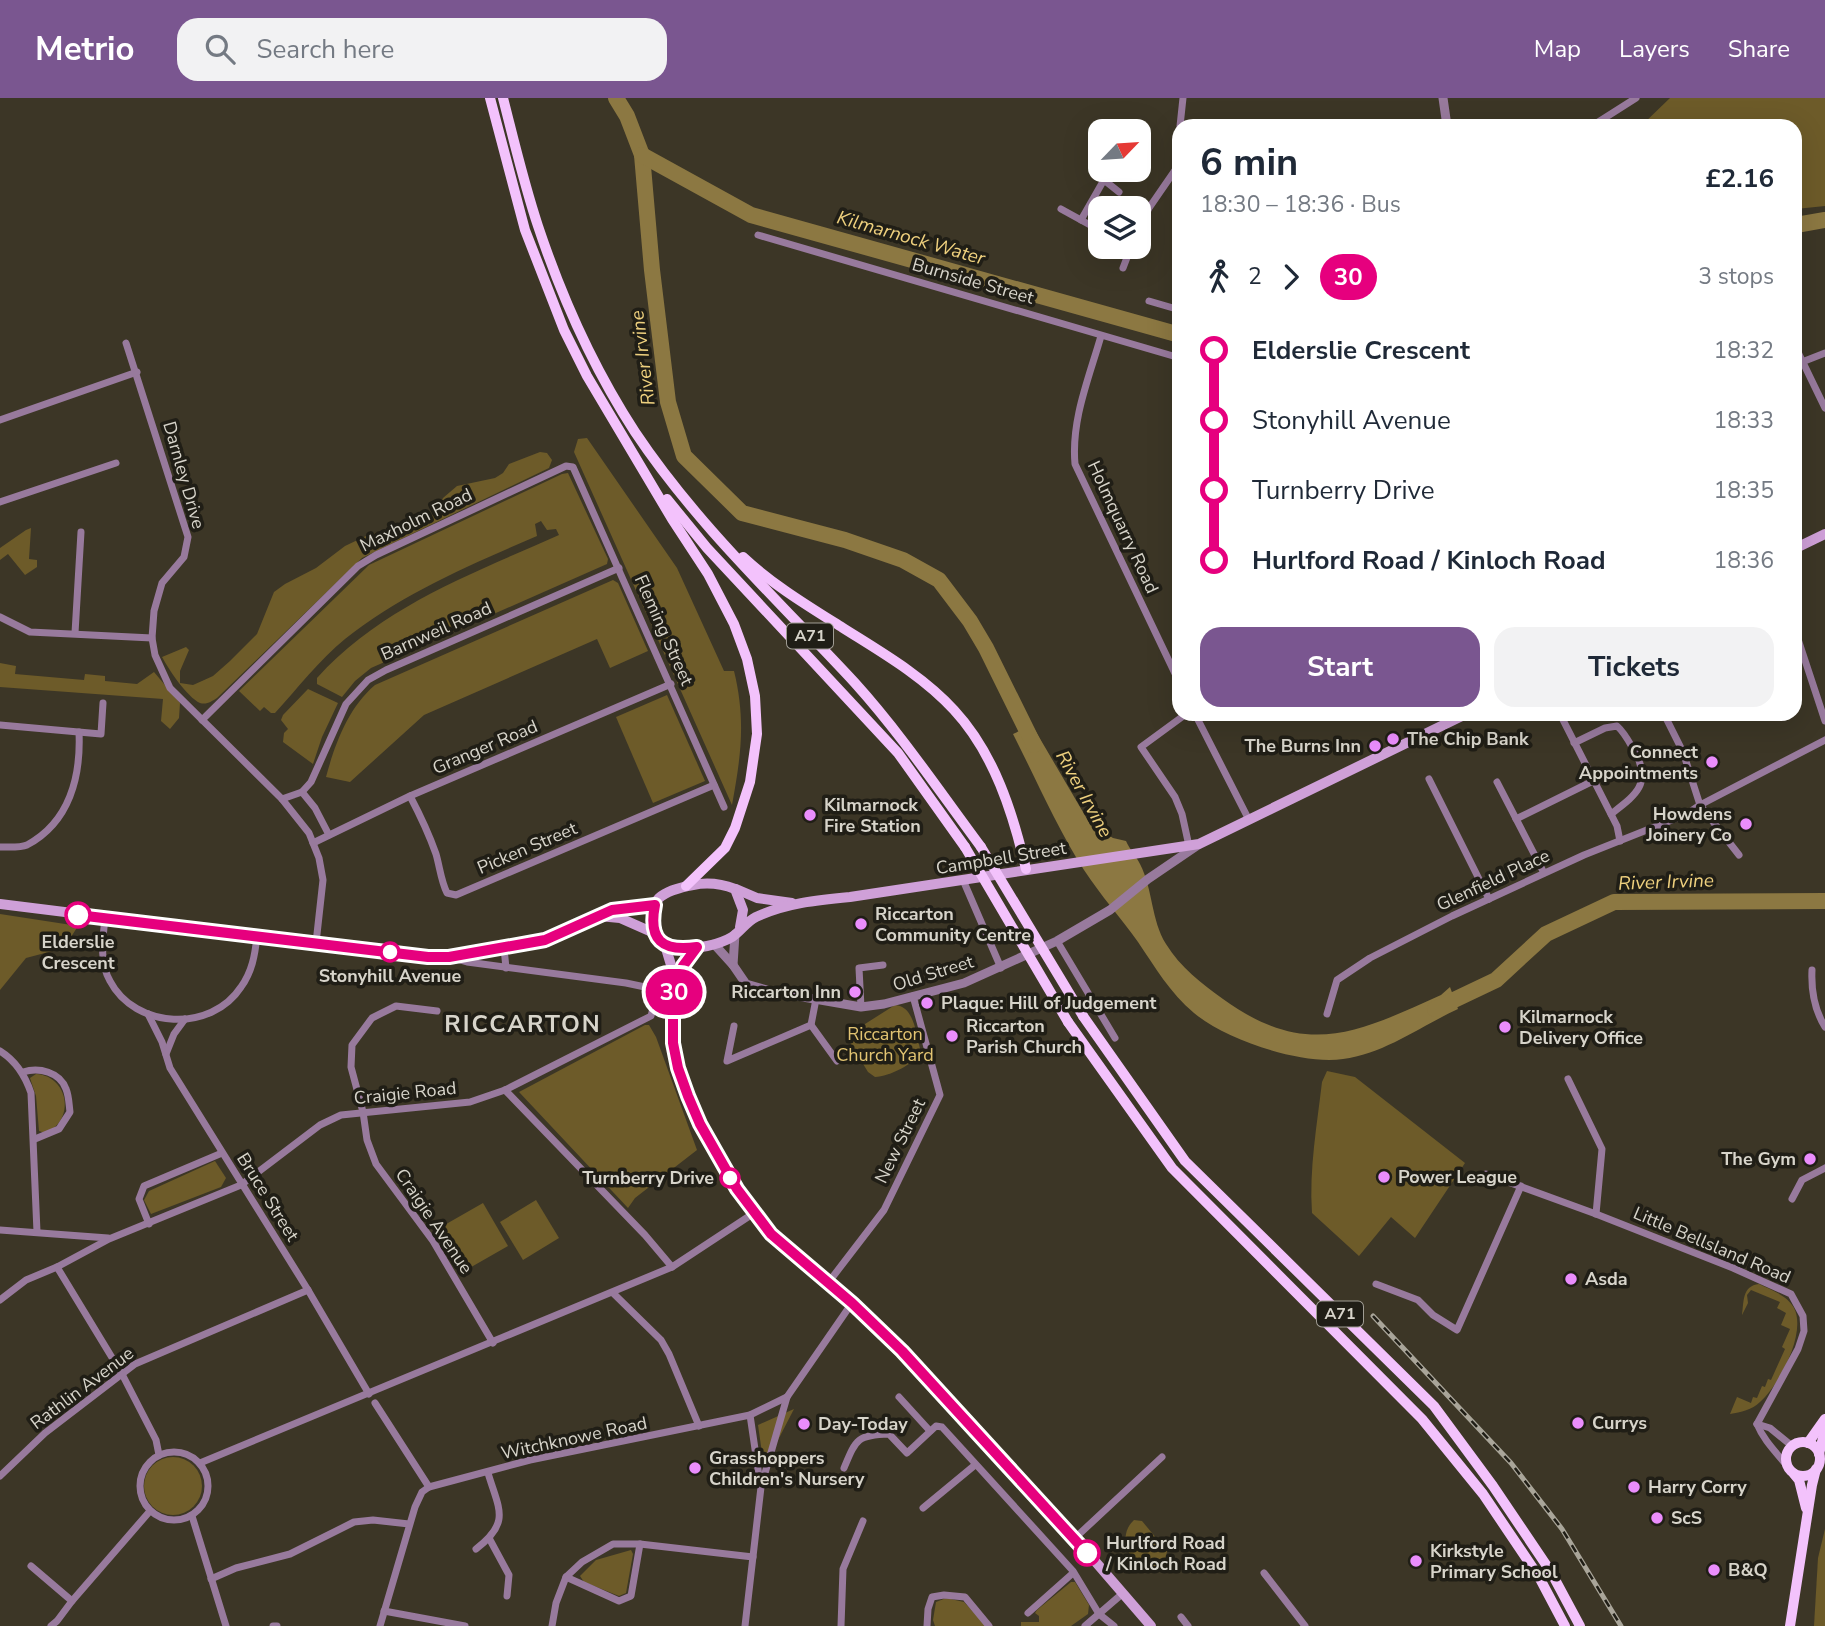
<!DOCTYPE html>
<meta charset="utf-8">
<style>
:root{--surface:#fff;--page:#f2f2f3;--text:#1f2937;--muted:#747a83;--accent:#7a5690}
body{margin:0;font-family:"Nunito Sans",sans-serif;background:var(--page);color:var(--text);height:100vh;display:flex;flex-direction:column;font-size:26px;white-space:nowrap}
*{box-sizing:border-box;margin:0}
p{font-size:23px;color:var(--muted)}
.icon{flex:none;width:38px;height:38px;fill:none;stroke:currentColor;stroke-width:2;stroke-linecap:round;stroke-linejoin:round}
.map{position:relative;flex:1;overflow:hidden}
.drawer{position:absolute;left:1172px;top:21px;width:630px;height:602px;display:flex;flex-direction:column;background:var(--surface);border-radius:21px;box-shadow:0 7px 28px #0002}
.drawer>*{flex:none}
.badge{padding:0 14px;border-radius:23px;font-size:24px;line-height:46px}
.needle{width:46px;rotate:65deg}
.buttons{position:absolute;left:1088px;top:21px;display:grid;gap:14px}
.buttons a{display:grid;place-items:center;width:63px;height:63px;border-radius:14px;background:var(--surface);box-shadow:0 7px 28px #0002;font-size:35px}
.map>.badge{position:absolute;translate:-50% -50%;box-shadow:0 0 0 4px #fff}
.legs{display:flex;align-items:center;gap:10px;height:77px;padding:0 28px;font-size:23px}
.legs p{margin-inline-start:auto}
.summary{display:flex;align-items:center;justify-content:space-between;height:119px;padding:0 28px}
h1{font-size:38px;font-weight:700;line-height:52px}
.primary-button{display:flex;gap:14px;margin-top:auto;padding:14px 28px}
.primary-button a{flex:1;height:80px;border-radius:21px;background:var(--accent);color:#fff;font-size:28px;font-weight:700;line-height:80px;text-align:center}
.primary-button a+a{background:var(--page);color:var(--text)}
ul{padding:0 28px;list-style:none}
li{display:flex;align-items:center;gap:24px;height:70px;font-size:26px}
li i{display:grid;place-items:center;width:10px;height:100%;margin:0 9px;background:currentColor}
li i::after{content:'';width:18px;height:18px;margin:-9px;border:5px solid;border-radius:50%;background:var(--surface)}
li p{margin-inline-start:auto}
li:first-child i{background:linear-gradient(#0000 50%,currentColor 0)}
li:last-child i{background:linear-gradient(currentColor 50%,#0000 0)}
header{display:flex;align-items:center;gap:42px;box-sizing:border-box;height:98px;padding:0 35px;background:var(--accent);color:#fff}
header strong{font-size:33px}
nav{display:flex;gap:38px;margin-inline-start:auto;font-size:24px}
.search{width:490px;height:63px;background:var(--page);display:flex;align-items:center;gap:18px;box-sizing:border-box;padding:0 24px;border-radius:21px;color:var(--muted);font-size:26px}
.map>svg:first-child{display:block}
</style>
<header>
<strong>Metrio</strong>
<div class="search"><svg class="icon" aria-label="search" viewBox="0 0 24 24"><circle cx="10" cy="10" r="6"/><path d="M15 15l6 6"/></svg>Search here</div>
<nav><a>Map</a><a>Layers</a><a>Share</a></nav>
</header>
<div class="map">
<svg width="1825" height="1528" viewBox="0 0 1825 1528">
<rect width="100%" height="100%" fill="#3c3626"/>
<!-- green -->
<g fill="#6d5b29">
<polygon points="1670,0 1825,0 1825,108 1796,111 1796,28 1641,28"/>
<path d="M587 340 677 470 724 573H734C746 622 741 658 732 707L574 354 578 341Z"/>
<path d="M540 354 547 355 552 362 549 370 362 460 217 600C212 603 207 607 200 605 187 599 169 572 162 559L186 549 189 552 180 573V585L193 587 202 583 213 578 230 563 257 536 274 494 285 486 316 470 345 448 368 437 434 417 443 400 457 388 495 380 503 375 509 366Z"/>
<path d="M568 375 608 461 607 466 371 570 355 583 342 599 317 586V580C382 508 472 476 559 437L556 431 547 432 541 423 535 426 537 438C470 467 403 495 345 541 320 561 297 591 275 615H271L264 609 260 613 239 593 369 467 562 376Z"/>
<polygon points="31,430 29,461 37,462 37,469 25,477 8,456 0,462 0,450 26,432"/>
<path d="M613 482 618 485 648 553 610 570 597 541 424 617 350 684 326 679C335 646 348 610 375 587Z"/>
<polygon points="0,565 16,568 15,576 84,582 85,576 105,578 105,583 137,586 154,574 180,605 179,620 170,631 161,623 163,601 0,589"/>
<polygon points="308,591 338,605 322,639 313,666 283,644 284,635 288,631 281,622 283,617"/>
<polygon points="667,597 705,683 653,705 616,619"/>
<polygon points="0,816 78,828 64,850 26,860 0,892"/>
<path d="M895 907C915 908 916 938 921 954 913 967 890 978 875 979L868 974 846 938Z"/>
<polygon points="645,927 649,927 656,939 697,1052 635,1100 628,1110 519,994"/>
<path d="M1327 973 1355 979 1465 1065 1415 1140 1391 1119 1359 1158 1312 1115C1309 1071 1317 1027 1322 984Z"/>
<path d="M36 976C69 978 76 1023 45 1035L39 1033 36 998 30 980Z"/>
<polygon points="215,1063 226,1080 221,1089 151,1116 144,1102 149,1093"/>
<polygon points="536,1102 559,1140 523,1162 500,1124"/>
<polygon points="483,1105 508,1148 466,1172 441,1129"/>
<path d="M1759 1186C1771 1192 1787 1197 1794 1210 1807 1235 1779 1287 1760 1304 1752 1312 1741 1314 1730 1316L1737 1299 1751 1305 1753 1299 1757 1300 1762 1288 1765 1289 1768 1281 1771 1282 1785 1251 1782 1249 1790 1231 1781 1227 1786 1215 1777 1210 1780 1204 1751 1192 1747 1197 1748 1205 1742 1217C1744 1203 1742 1188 1759 1186Z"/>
<polygon points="794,1311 764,1369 758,1327"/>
<circle cx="173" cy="1388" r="29"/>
<path d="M1134 1422 1142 1423 1167 1453 1165 1465 1147 1472C1128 1464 1117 1437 1134 1422Z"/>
<polygon points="1825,1431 1825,1528 1814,1528 1818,1460"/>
<polygon points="631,1452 633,1456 626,1495 619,1498 584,1484 580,1478 596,1462"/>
<polygon points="1071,1484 1075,1484 1089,1507 1088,1516 1071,1528 1021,1528 1021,1524 1039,1524 1039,1518 1035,1515 1037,1512"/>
<polygon points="946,1500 964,1504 986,1528 935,1528 933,1522 936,1504"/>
</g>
<!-- water -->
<path fill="#8c7842" d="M1032 627 1090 726 1113 740 1126 743C1130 752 1136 758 1140 766 1153 791 1151 822 1166 846 1180 869 1202 886 1223 901 1306 961 1357 935 1441 897L1450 889 1458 911C1421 928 1384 956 1343 961 1301 967 1226 942 1194 915 1170 895 1155 869 1138 844 1121 820 1101 798 1084 772 1057 730 1036 681 1013 636Z"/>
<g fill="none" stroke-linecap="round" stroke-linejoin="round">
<!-- river -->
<g stroke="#8c7842" stroke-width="16">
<polyline points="616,0 627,18 642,57 652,172 668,304 684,358 742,415 845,442 903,462 939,482 970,523 986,550 1034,647"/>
<polyline points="642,57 751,117 1180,237"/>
<polyline points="1796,127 1825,122"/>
<polyline points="1435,911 1496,882 1546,836 1614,804 1825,803"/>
</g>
<!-- minor -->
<g stroke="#987a9d" stroke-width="7">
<polyline points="1180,28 1183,0"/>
<polyline points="1592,28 1636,0"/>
<polyline points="1180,35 1180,40"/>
<polyline points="1104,82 1119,94"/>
<polyline points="1061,111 1101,133"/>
<polyline points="1081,122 1109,73"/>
<polyline points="1139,131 1149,110 1180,65"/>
<polyline points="758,137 1180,260"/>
<polyline points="1123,170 1131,149"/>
<polyline points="1149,203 1180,212"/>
<path d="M1101 238C1089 280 1071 322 1075 366L1180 586"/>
<polyline points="126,245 188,439 184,459 162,485 154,513 152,540 155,557 170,590 282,701 309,735 319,760 323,782 316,845"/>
<polyline points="1796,250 1825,310"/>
<polyline points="1802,264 1825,255"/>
<polyline points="0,322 137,274"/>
<polyline points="0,404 116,365"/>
<polyline points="0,519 30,534 152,540"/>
<polyline points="75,535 81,434"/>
<polyline points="1796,535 1825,623"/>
<polyline points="1186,616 1141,649 1175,699 1182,716 1189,748"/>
<polyline points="1195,616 1249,722"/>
<polyline points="1560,616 1617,728 1620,743"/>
<polyline points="1664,616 1683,654 1700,707 1739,757"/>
<polyline points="202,622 358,468 376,457 566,368 573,369 724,709"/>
<polyline points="0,627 101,636 103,605"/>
<path d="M1574 645 1605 630 1617 628C1626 636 1630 646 1636 656 1652 687 1634 698 1611 716"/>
<polyline points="1429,681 1489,801"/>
<polyline points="1497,684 1544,775"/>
<polyline points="302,694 315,710 329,737"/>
<path d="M410 698C420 717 429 736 436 756 440 770 441 783 447 795L456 797 714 687"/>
<polyline points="282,701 302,694 311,684 346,606 368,582 386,572 619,470"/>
<polyline points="1516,721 1593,683"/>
<polyline points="313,745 410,698 671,586"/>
<path d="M0 749C8 749 20 750 27 747 70 724 81 678 79 634"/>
<polyline points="963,782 1001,870"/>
<path d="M105 820C103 840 99 864 110 883 135 931 211 935 241 889 252 874 255 857 257 838"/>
<polyline points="1057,843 1115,940"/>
<polyline points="504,850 506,870"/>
<path d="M1812 872C1811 893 1814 911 1825 929"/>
<polyline points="861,909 859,870 883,867"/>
<polyline points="437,913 396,908 372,920 352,947 351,969 363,1014 367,1042 376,1066 433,1143 493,1245"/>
<polyline points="148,916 162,944 170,970 308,1192 369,1296"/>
<polyline points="1327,916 1337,882 1370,860 1452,818 1584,757 1687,716 1700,707 1825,642"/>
<polyline points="811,927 837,963"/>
<polyline points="734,928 727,963 811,927 816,901"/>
<path d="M0 953C16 963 25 977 31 995L37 1134"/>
<polyline points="166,956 174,936 185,921"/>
<path d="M23 974C39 969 60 974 66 991 69 998 69 1007 70 1014L59 1031 35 1041"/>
<polyline points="1568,981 1602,1051 1596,1116"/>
<polyline points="505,992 645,1137 672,1169"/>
<polyline points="1486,1076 1596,1116 1733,1170 1791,1196 1803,1218 1804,1233 1798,1251 1757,1326"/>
<polyline points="1792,1101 1802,1082 1825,1070"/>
<polyline points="149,1126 139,1101 144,1088 222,1055"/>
<polyline points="0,1132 108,1140"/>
<polyline points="57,1169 122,1276 156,1342 159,1357"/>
<polyline points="828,1185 884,1112 940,997 913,898"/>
<polyline points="1376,1186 1418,1202 1433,1217 1457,1232 1521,1088"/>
<polyline points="613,1195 661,1242 669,1256 699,1328"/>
<path d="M0 1202 26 1182 57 1169 109 1141 241 1087 320 1027 341 1017 470 1004 505 992 651 918C655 906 651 899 645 889L626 885 467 864 453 860"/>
<polyline points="899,1299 930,1333"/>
<polyline points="375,1305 429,1389"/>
<polyline points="750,1317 760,1385"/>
<path d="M1757 1326C1764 1343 1776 1354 1788 1369"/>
<polyline points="1757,1326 1770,1330 1792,1348"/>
<circle cx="174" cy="1388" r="34"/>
<polyline points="200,1365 672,1169 754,1115"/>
<path d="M844 1370C856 1341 857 1337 889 1336L907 1355 936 1328 942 1329 1073 1473 1099 1516 1114 1528"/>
<polyline points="0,1378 45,1335 135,1266 308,1192"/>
<polyline points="923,1410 975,1367"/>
<polyline points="192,1418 226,1528"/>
<polyline points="489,1440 509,1477 507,1498"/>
<polyline points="1075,1440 1162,1359"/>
<path d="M476 1451C511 1424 499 1412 488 1375"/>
<polyline points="31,1468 72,1503"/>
<polyline points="1264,1475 1305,1528"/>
<polyline points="566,1479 619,1503 631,1498 640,1446"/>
<polyline points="211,1481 236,1470 290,1456 354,1424 373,1422 409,1426"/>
<polyline points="384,1513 465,1528"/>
<polyline points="1028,1515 1073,1475"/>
<polyline points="1181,1519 1188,1528"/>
<polyline points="51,1528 57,1523 72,1503 150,1413"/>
<polyline points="273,1528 277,1528"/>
<polyline points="380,1528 415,1409 422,1394 429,1389 530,1362 750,1317 787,1299"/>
<polyline points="552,1528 556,1505 566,1479 582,1464 613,1446 640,1446 753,1459"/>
<polyline points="745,1528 761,1389 787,1299 852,1205"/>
<polyline points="841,1528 843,1471 863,1423"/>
<polyline points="927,1528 928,1511 932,1499 944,1497 965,1499 989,1528"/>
<polyline points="1085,1528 1122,1496"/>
</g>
<!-- tertiary -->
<g stroke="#987a9d" stroke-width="9">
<polyline points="1443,0 1447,28"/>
<polyline points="714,846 733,867 746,886 774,894 861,909 884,906 964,885 1057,843 1110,812 1148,781 1198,747"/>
<polyline points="733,867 735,836"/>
</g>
<!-- secondary -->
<g stroke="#cfa0d8" stroke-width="10">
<polyline points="1796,450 1825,436"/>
<polyline points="736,791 757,800 792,805"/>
<polyline points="0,806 428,859 449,859 546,842 612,812 655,807"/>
<polyline points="599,818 620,820 654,835"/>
<path d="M740 829 743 812 735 791C722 786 708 784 693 787 682 789 668 792 659 800 642 818 656 851 680 851 696 851 719 847 732 839 741 833 746 824 756 819 786 805 818 802 850 799L1199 746 1466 616"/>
<polyline points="665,847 671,867 673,945 678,970 700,1025 737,1091 754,1115 771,1136 852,1205 902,1253 1075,1440 1151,1528"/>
<polyline points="674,891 683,868 697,849"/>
</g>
<!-- primary -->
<g stroke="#f3c2fc" stroke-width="10">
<polyline points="490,0 525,132 564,232 587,278 672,421 708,476 734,526 747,561 755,598 757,636 750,684 735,730 725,750 686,788"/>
<path d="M503 0C514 43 524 86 538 128 562 200 594 271 635 334 697 427 779 503 855 585 901 636 940 694 981 749"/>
<polyline points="667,401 707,450 898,655 965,749"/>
<path d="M743 459C773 487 808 508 843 530 881 554 923 578 954 612 994 655 1013 715 1026 771"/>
<polyline points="1083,918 1185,1063 1434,1308 1493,1388 1551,1474 1580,1528"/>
<polyline points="1068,924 1172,1070 1422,1321 1483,1396 1539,1479 1565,1528"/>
<circle cx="1803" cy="1361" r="17"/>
<polyline points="1808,1345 1825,1321"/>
<polyline points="1819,1356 1825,1332"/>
<polyline points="1794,1376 1799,1382 1806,1410"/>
<polyline points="1790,1528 1812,1387 1816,1371"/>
</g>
<!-- rail casing -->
<g stroke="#a9a599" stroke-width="5">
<polyline id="rail" points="1373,1218 1511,1365 1562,1431 1621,1528"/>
</g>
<!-- rail -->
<use href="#rail" stroke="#201e16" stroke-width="2.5" stroke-dasharray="8" stroke-linecap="butt"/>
<!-- primary-bridge -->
<g stroke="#f3c2fc" stroke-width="10">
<polyline points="965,749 1068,924"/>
<polyline points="981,749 1083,918"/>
</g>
</g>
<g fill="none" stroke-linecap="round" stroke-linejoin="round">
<!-- line-1 casing -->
<g stroke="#fff" stroke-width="16">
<path id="line-1" d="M78 817 428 859H449L545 842 612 812 655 807C648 842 662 854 697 849L683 868 673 897V945L678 970 688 998 700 1026 737 1091 771 1136 852 1205 902 1253 1087 1455"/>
</g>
<!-- line-1 -->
<use href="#line-1" stroke="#e6007e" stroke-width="10"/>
</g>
<!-- markers -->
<g fill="#ea8dfc" stroke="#201e16" stroke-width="2.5">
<circle cx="1393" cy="641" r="7"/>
<circle cx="1375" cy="648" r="7"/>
<circle cx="1712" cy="664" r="7"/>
<circle cx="810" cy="717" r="7"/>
<circle cx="1746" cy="726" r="7"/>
<circle cx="861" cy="826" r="7"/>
<circle cx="855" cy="894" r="7"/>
<circle cx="927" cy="905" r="7"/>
<circle cx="1505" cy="929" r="7"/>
<circle cx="952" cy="938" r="7"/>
<circle cx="1810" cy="1061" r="7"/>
<circle cx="1384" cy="1079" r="7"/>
<circle cx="1571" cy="1181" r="7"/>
<circle cx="1578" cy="1325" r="7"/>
<circle cx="804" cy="1326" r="7"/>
<circle cx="695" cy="1370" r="7"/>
<circle cx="1634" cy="1389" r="7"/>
<circle cx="1657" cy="1420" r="7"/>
<circle cx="1416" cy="1463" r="7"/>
<circle cx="1714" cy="1472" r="7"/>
</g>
<g fill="#fff" stroke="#e6007e" stroke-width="3.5">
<circle cx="78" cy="817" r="12"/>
<circle cx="390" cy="854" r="9"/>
<circle cx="730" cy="1080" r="9"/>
<circle cx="1087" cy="1455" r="12"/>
</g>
<g text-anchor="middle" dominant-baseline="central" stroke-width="7" stroke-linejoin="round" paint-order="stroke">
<!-- shield labels -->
<g fill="#201e16" stroke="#a09d94" stroke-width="2">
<rect x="787" y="525.5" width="46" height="25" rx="5"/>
<rect x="1317" y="1203.5" width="46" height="25" rx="5"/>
</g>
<g font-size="16" font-weight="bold" fill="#d7d4ca">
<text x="810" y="538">A71</text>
<text x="1340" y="1216">A71</text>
</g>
<!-- street labels -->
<g font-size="18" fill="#d7d4ca" stroke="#201e16">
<text transform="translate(973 183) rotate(16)">Burnside Street</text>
<text transform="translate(184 377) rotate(74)">Darnley Drive</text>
<text transform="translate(416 422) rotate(-26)">Maxholm Road</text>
<text transform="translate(1123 429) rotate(65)">Holmquarry Road</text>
<text transform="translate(664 532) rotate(66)">Fleming Street</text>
<text transform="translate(436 533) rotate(-24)">Barnweil Road</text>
<text transform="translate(485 649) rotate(-23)">Granger Road</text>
<text transform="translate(527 750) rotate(-23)">Picken Street</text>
<text transform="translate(1001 760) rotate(-9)">Campbell Street</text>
<text transform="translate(1493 782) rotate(-25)">Glenfield Place</text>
<text transform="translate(933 875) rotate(-17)">Old Street</text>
<text transform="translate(405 995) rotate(-6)">Craigie Road</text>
<text transform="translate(900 1043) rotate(-64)">New Street</text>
<text transform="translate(268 1099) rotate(58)">Bruce Street</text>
<text transform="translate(434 1123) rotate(56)">Craigie Avenue</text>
<text transform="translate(1712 1147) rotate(23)">Little Bellsland Road</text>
<text transform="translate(82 1290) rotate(-37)">Rathlin Avenue</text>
<text transform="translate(574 1340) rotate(-12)">Witchknowe Road</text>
</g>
<!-- poi labels -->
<g font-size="18" font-weight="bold" fill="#d7d4ca" stroke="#201e16" text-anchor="start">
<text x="1407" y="641">The Chip Bank</text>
<text x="1361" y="648" text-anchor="end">The Burns Inn</text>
<text x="1698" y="654" text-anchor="end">Connect<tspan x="1698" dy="21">Appointments</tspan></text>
<text x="824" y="707">Kilmarnock<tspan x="824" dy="21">Fire Station</tspan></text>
<text x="1732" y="716" text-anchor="end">Howdens<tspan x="1732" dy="21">Joinery Co</tspan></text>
<text x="875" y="816">Riccarton<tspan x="875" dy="21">Community Centre</tspan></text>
<text x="841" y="894" text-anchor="end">Riccarton Inn</text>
<text x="941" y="905">Plaque: Hill of Judgement</text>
<text x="1519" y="919">Kilmarnock<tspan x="1519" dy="21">Delivery Office</tspan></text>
<text x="966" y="928">Riccarton<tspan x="966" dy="21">Parish Church</tspan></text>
<text x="1796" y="1061" text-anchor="end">The Gym</text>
<text x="1398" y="1079">Power League</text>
<text x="1585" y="1181">Asda</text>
<text x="1592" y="1325">Currys</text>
<text x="818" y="1326">Day-Today</text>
<text x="709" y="1360">Grasshoppers<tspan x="709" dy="21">Children's Nursery</tspan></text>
<text x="1648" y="1389">Harry Corry</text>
<text x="1671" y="1420">ScS</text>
<text x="1430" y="1453">Kirkstyle<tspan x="1430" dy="21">Primary School</tspan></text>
<text x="1728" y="1472">B&amp;Q</text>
</g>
<!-- stop labels -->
<g font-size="18" font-weight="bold" fill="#d7d4ca" stroke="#201e16">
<text x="78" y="844">Elderslie<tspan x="78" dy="21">Crescent</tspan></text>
<text x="390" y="878">Stonyhill Avenue</text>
<text x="714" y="1080" text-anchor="end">Turnberry Drive</text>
<text x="1106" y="1445" text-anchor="start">Hurlford Road<tspan x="1106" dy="21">/ Kinloch Road</tspan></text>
</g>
<!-- park labels -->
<g font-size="18" fill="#e2c472" stroke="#201e16">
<text x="885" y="936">Riccarton<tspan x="885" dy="21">Church Yard</tspan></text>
</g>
<!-- water labels -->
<g font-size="19" font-style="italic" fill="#eed07e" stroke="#201e16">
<text transform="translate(911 140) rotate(16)">Kilmarnock Water</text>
<text transform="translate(643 260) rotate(-97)">River Irvine</text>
<text transform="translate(1084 696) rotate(61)">River Irvine</text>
<text transform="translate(1666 784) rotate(-2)">River Irvine</text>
</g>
<!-- district labels -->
<g font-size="24" font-weight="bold" letter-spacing="2" fill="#d7d4ca" stroke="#201e16">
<text x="523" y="926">RICCARTON</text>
</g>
</g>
</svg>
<div class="buttons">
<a><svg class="needle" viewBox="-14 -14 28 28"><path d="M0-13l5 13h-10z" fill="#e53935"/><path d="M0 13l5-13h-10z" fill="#747a83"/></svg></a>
<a><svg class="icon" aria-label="layers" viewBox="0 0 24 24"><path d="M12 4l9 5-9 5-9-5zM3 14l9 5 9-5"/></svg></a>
</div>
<b class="badge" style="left:674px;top:894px;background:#e6007e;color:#fff">30</b>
<section class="drawer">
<div class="summary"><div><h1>6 min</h1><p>18:30 – 18:36 · Bus</p></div><b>£2.16</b></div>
<div class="legs"><svg class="icon" aria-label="walk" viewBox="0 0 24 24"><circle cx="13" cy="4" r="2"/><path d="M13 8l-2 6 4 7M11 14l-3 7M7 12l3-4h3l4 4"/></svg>2<svg class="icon" aria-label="forward" viewBox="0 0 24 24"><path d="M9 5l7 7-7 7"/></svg><b class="badge" style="background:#e6007e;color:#fff">30</b><p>3 stops</p></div>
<ul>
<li><i style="color:#e6007e"></i><b>Elderslie Crescent</b><p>18:32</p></li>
<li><i style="color:#e6007e"></i><span>Stonyhill Avenue</span><p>18:33</p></li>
<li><i style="color:#e6007e"></i><span>Turnberry Drive</span><p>18:35</p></li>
<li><i style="color:#e6007e"></i><b>Hurlford Road / Kinloch Road</b><p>18:36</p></li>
</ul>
<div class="primary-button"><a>Start</a><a>Tickets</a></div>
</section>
</div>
